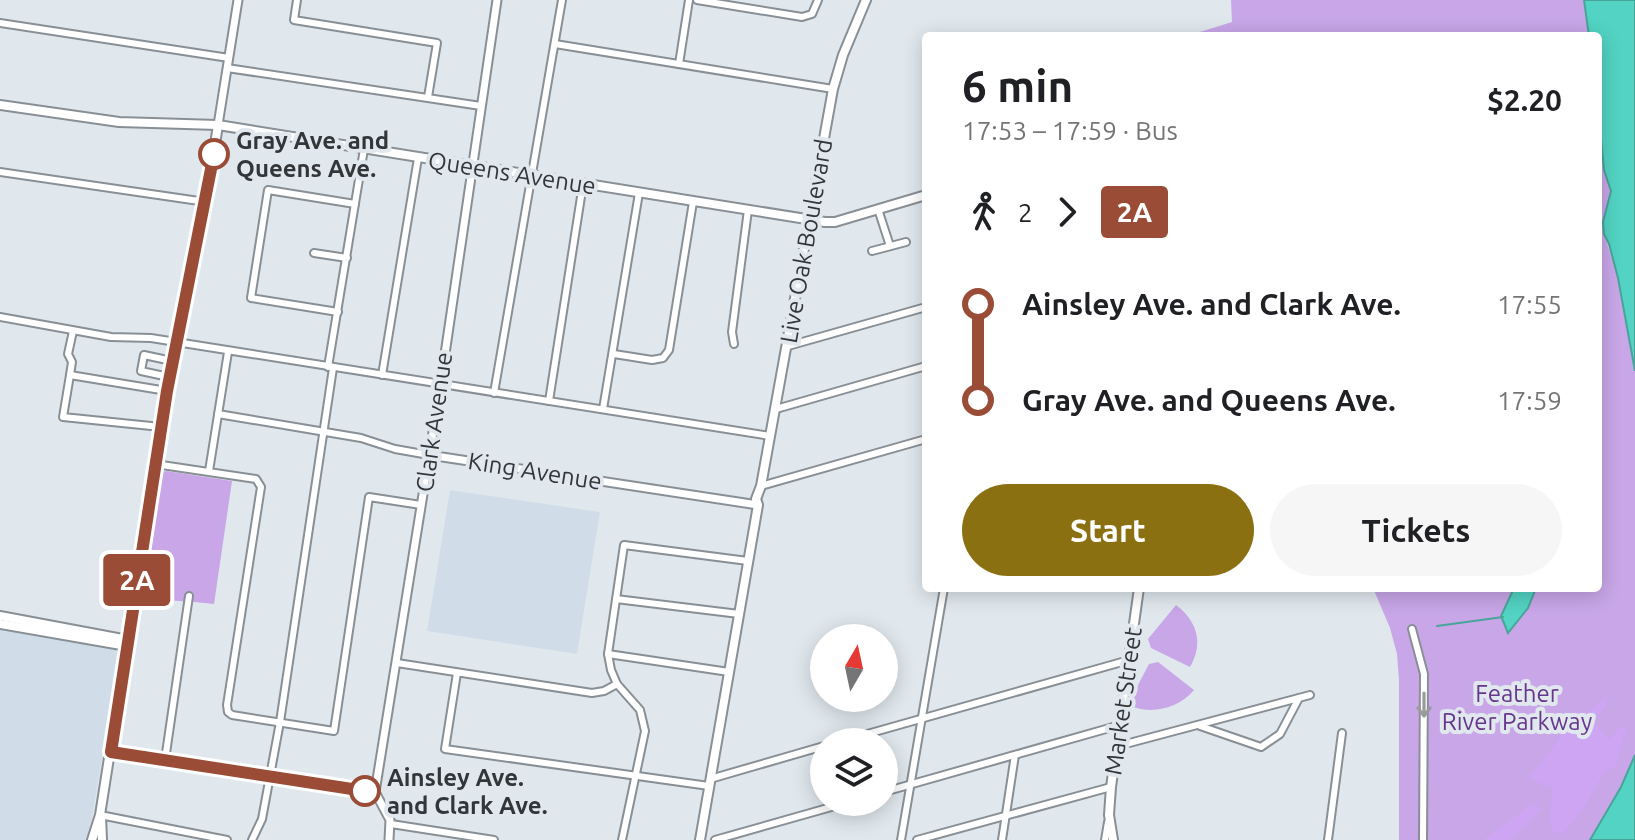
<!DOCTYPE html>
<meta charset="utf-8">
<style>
:root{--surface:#fff;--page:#f6f6f6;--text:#202124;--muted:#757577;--accent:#8b7012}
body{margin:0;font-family:Ubuntu,sans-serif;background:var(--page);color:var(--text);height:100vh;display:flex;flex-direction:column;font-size:30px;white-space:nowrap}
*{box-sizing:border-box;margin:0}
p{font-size:26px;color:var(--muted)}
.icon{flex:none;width:44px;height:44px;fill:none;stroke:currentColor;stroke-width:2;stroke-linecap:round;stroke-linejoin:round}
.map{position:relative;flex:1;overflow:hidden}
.details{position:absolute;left:922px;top:32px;width:680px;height:560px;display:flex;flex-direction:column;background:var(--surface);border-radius:8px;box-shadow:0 4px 20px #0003}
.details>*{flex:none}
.badge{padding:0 16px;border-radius:6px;font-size:28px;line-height:52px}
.needle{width:52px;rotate:9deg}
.fabs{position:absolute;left:810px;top:624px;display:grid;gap:16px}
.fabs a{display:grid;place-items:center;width:88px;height:88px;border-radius:50%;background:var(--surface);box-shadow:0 4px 20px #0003;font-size:40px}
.map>.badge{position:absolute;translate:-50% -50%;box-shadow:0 0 0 4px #fff}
.legs{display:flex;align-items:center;gap:12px;height:88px;padding:0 40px;font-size:26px}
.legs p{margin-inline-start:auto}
.headline{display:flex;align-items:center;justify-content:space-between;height:136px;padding:0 40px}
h1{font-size:44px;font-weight:600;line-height:60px}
.button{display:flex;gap:16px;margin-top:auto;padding:16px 40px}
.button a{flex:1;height:92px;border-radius:48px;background:var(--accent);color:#fff;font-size:32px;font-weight:600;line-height:92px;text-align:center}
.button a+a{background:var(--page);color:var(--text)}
ul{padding:0 40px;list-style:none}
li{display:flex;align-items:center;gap:28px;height:96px;font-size:30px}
li i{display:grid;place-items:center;width:12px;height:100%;margin:0 10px;background:currentColor}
li i::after{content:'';width:20px;height:20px;margin:-10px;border:6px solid;border-radius:50%;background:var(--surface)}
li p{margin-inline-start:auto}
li:first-child i{background:linear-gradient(#0000 50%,currentColor 0)}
li:last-child i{background:linear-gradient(currentColor 50%,#0000 0)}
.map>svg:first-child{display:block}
</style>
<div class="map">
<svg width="1635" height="840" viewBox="0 0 1635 840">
<rect width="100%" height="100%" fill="#e0e8ee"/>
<!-- built -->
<g fill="#d0dde9">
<polygon points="450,490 600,512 577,654 427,631"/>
<polygon points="0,630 121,650 88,840 0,840"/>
</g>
<!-- green -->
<g fill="#c8a6e8">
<polygon points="1231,0 1584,0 1589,36 1187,36 1232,22"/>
<polygon points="1598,112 1604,170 1611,191 1603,222 1604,233 1618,278 1635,371 1635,755 1621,787 1590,840 1399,840 1399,680 1397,654 1390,628 1373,588 1598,588"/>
<path d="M166 471 232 481 214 604C190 601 168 601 144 597L163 472Z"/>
<path d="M1176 605C1197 621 1204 643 1190 667L1151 648 1148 639Z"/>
<path d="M1158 662 1194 690C1179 708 1152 715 1131 706L1128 704 1149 664Z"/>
</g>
<!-- forest -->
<g fill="#cda5f3">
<path d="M1606 696 1608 697 1606 706 1593 721 1609 739 1621 726 1627 729 1615 766 1604 773 1584 808 1563 834 1554 833 1550 824 1552 787 1535 781 1529 776C1540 763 1554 748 1562 733 1567 723 1564 718 1574 710L1579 715 1587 713Z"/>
<polygon points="1533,803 1542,809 1511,840 1483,840"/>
</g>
<!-- water -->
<g fill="#52d3c3" stroke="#49a49a" stroke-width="2">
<polygon points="1584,0 1635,0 1635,371 1618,278 1609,244 1604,234 1603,222 1611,191 1604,170 1598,108 1598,36 1589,36"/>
<polygon points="1514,588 1536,588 1528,608 1508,633 1501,616"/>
<polygon points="1635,755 1635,840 1590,840 1621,787"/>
</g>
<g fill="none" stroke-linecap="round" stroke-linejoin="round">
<!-- stream -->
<polyline stroke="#49a49a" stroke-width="2" points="1437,626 1503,617"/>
<!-- minor casing -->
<g stroke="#888f95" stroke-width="10">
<g id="minor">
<polyline points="297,0 294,20 437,43 428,97"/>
<polyline points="697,0 802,17 812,14 818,0"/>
<polyline points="0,23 229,58"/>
<polyline points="555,44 833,89"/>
<polyline points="679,64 689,0"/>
<polyline points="227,68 481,106"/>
<polyline points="0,172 206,202"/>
<polyline points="878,209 890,246"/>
<polyline points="872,251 906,242"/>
<polyline points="314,253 347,258"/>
<polyline points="338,312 251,298 268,190 355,204"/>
<polyline points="0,317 111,337 151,338 770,436"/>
<polyline points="734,344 732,332 748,210"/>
<polyline points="788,346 926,307"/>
<polyline points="614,354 652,360 663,358 669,350 693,202"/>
<polyline points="328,367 364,149"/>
<polyline points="70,375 72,362 68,354 73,331"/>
<polyline points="382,375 418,158"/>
<polyline points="169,377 141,371 144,355 172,361"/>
<polyline points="494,393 562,0"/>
<polyline points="549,401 583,184"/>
<polyline points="603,409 639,193"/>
<polyline points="776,409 926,366"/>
<polyline points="218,414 361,438 395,449 429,455"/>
<polyline points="161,427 63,417 70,375 167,391"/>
<polyline points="155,464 256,479 261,487 227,705 228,712 232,715 334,731 369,497 421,505"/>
<polyline points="209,471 228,352"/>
<polyline points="761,486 926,439"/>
<polyline points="616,599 739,614"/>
<polyline points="1412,629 1424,674 1423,840"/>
<polyline points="608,654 729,672"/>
<polyline points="397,663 592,693 604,691 617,684"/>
<polyline points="457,673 445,749 709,786"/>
<polyline points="1200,726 1261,747 1280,734 1299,698"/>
<polyline points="839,742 1129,660"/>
<polyline points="1118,746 1310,695"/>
<polyline points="111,752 375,792"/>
<polyline points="165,760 189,596"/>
<polyline points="710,779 824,746"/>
<polyline points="884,792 1120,725"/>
<polyline points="100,815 227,840"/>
<polyline points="391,824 494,840"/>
<polyline points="252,840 262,819 280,722 333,368"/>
<polyline points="622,840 645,731 640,710 617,684 611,670 608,654 624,545 748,561"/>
<polyline points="715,840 849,802"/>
<polyline points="901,840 944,588"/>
<polyline points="917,840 1111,787"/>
<polyline points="1002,840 1015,755"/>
<polyline points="1105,840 1108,822"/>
<polyline points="1328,840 1342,733"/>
</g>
</g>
<!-- tertiary casing -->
<g stroke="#888f95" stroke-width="11">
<g id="tertiary">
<polyline points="218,125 238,0"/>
<polyline points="429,455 758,505"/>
<polyline points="389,840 390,820 375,792 439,395 497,0"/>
</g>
</g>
<!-- secondary casing -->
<g stroke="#888f95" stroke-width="12">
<g id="secondary">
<polyline points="0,105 119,122 218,125 825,222 835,222 926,195"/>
<polyline points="0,616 128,640"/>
<polyline points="0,624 127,646"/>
<polyline points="101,816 102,840"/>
<polyline points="92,840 100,815 167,389 208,189 218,125"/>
<polyline points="700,840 758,505 756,499 761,486 833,89 843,55 866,0"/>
<polyline points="1113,840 1109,815 1111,787 1139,588"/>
</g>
</g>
<!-- minor -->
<use href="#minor" stroke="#fff" stroke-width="6"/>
<!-- tertiary -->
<use href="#tertiary" stroke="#fff" stroke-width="7"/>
<!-- secondary -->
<use href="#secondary" stroke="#fff" stroke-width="8"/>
</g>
<!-- one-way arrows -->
<defs><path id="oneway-shaft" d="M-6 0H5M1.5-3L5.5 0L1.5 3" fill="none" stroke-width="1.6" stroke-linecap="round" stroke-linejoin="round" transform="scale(2)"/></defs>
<use stroke="#999a9c" href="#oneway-shaft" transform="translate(1424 705) rotate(90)"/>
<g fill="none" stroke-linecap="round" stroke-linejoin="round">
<!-- line-1 casing -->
<g stroke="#fff" stroke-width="18">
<polyline id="line-1" points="214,154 167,391 111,752 365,791"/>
</g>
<!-- line-1 -->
<use href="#line-1" stroke="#9a4c36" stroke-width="12"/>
</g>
<!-- markers -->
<g fill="#fff" stroke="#9a4c36" stroke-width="4">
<circle cx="214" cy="154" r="14"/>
<circle cx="365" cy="791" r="14"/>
</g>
<g text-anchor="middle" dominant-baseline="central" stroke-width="8" stroke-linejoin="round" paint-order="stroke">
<!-- stop labels -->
<g font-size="24" font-weight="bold" fill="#333639" stroke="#e0e8ee" text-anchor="start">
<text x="236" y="140">Gray Ave. and<tspan x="236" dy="28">Queens Ave.</tspan></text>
<text x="387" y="777">Ainsley Ave.<tspan x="387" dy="28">and Clark Ave.</tspan></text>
</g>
<!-- street labels -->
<g font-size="24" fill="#333639" stroke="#e0e8ee">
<text transform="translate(512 173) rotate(9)">Queens Avenue</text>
<text transform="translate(806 241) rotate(-80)">Live Oak Boulevard</text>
<text transform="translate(434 422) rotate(-82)">Clark Avenue</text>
<text transform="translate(535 471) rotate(9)">King Avenue</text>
<text transform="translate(1123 701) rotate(-82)">Market Street</text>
</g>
<!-- park labels -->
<g font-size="24" fill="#67358e" stroke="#e0e8ee">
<text x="1517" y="693">Feather<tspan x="1517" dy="28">River Parkway</tspan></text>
</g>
</g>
</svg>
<div class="fabs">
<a><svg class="needle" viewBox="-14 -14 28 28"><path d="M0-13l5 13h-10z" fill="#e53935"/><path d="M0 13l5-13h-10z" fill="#757577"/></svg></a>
<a><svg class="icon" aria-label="layers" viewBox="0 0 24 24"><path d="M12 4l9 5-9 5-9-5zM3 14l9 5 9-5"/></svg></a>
</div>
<b class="badge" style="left:137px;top:580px;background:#9a4c36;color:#fff">2A</b>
<section class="details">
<div class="headline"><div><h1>6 min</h1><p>17:53 – 17:59 · Bus</p></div><b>$2.20</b></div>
<div class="legs"><svg class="icon" aria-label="walk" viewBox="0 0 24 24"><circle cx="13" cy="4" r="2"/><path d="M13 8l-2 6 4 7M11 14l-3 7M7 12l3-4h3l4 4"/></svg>2<svg class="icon" aria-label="forward" viewBox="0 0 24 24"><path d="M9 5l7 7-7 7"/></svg><b class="badge" style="background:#9a4c36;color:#fff">2A</b></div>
<ul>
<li><i style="color:#9a4c36"></i><b>Ainsley Ave. and Clark Ave.</b><p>17:55</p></li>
<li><i style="color:#9a4c36"></i><b>Gray Ave. and Queens Ave.</b><p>17:59</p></li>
</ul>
<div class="button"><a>Start</a><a>Tickets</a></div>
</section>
</div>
